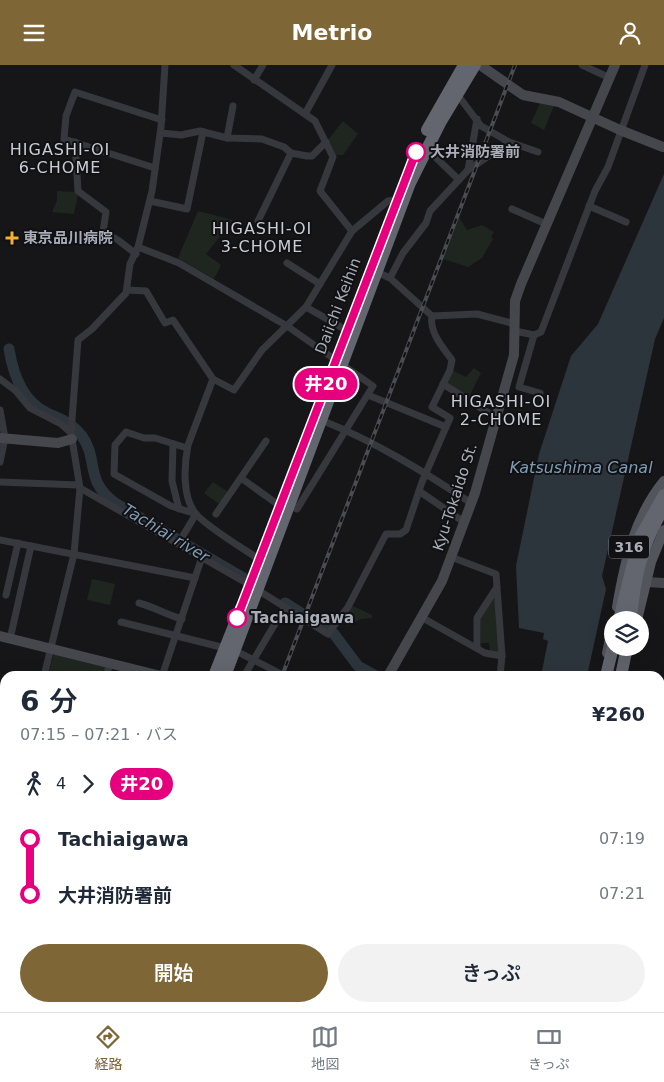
<!DOCTYPE html>
<html lang="ja">
<meta charset="utf-8">
<style>
:root{--surface:#fff;--page:#f2f2f3;--text:#1f2937;--muted:#747a83;--line:#e0e1e3;--accent:#7e6636}
body{margin:0;font-family:"DejaVu Sans","Noto Sans JP",sans-serif;background:var(--page);color:var(--text);height:100vh;display:flex;flex-direction:column;font-size:19px;white-space:nowrap}
*{box-sizing:border-box;margin:0}
p{font-size:16px;color:var(--muted)}
.icon{flex:none;width:28px;height:28px;fill:none;stroke:currentColor;stroke-width:2;stroke-linecap:round;stroke-linejoin:round}
.map{position:relative;flex:1;overflow:hidden}
.side{position:absolute;left:0px;top:606px;width:665px;height:341px;display:flex;flex-direction:column;background:var(--surface);border-radius:15px 15px 0 0;box-shadow:0 5px 20px #0002}
.side>*{flex:none}
.badge{padding:0 10px;border-radius:16px;font-size:18px;line-height:32px}
.tools{position:absolute;left:604px;top:546px;display:grid;gap:10px}
.tools a{display:grid;place-items:center;width:45px;height:45px;border-radius:50%;background:var(--surface);box-shadow:0 5px 20px #0002;font-size:25px}
.map>.badge{position:absolute;translate:-50% -50%;box-shadow:0 0 0 2px #fff}
.legs{display:flex;align-items:center;gap:8px;height:55px;padding:0 20px;font-size:16px}
.legs p{margin-inline-start:auto}
.headline{display:flex;align-items:center;justify-content:space-between;height:85px;padding:0 20px}
h1{font-size:28px;font-weight:600;line-height:38px}
.action{display:flex;gap:10px;margin-top:auto;padding:10px 20px}
.action a{flex:1;height:58px;border-radius:30px;background:var(--accent);color:#fff;font-size:20px;font-weight:600;line-height:58px;text-align:center}
.action a+a{background:var(--page);color:var(--text)}
ul{padding:0 20px;list-style:none}
li{display:flex;align-items:center;gap:18px;height:55px;font-size:19px}
li i{display:grid;place-items:center;width:8px;height:100%;margin:0 6px;background:currentColor}
li i::after{content:'';width:12px;height:12px;margin:-6px;border:4px solid;border-radius:50%;background:var(--surface)}
li p{margin-inline-start:auto}
li:first-child i{background:linear-gradient(#0000 50%,currentColor 0)}
li:last-child i{background:linear-gradient(currentColor 50%,#0000 0)}
header{display:flex;justify-content:space-between;align-items:center;height:65px;padding:0 20px;background:var(--accent);color:#fff;font-size:22px;font-weight:600}
.dock{display:flex;justify-content:space-around;align-items:center;height:70px;border-top:1px solid var(--line);background:var(--surface);font-size:14px;color:var(--muted)}
.dock a{display:grid;justify-items:center;gap:2px}
.dock .on{color:var(--accent)}
.map>svg:first-child{display:block}
</style>
<header><svg class="icon" aria-label="menu" viewBox="0 0 24 24"><path d="M4 6h16M4 12h16M4 18h16"/></svg>Metrio<svg class="icon" aria-label="person" viewBox="0 0 24 24"><circle cx="12" cy="8" r="4"/><path d="M4 21q1-7 8-7t8 7"/></svg></header>
<div class="map">
<svg width="664" height="947" viewBox="0 0 664 947">
<rect width="100%" height="100%" fill="#161618"/>
<!-- green -->
<g fill="#1e261f">
<polygon points="540,38 554,41 544,65 531,58"/>
<polygon points="343,56 358,69 343,90 334,90 327,76"/>
<polygon points="57,126 75,127 78,129 74,149 52,147 57,135"/>
<polygon points="198,146 233,155 206,189 221,200 214,214 178,193"/>
<polygon points="459,152 467,165 482,160 494,167 491,172 493,174 482,193 468,202 443,194"/>
<polygon points="474,303 481,308 468,334 446,319 452,305 466,312"/>
<polygon points="213,417 228,427 219,439 204,428"/>
<polygon points="92,514 115,519 110,540 87,535"/>
<polygon points="491,533 495,535 500,586 497,588 490,587 489,578 481,578 480,553"/>
<polygon points="351,540 372,550 372,553 361,554 348,561 340,556"/>
<polygon points="54,588 108,601 104,611 48,611"/>
<polygon points="660,754 664,755 664,947 511,947 514,942 660,942"/>
<polygon points="335,943 469,942 469,943 466,947 333,947"/>
</g>
<!-- water -->
<polygon fill="#2c353c" points="664,109 664,253 655,274 602,511 606,524 587,611 541,611 548,576 543,574 544,568 519,563 516,501 539,389 571,291 598,259"/>
<g fill="none" stroke-linecap="round" stroke-linejoin="round">
<!-- river -->
<g stroke="#2c353c" stroke-width="11">
<path d="M9 284C13 309 22 336 47 348 61 354 72 358 82 371 99 395 84 415 115 438L252 518"/>
<polyline points="285,538 334,569 358,601 376,611"/>
</g>
<!-- street -->
<g stroke="#37383d" stroke-width="7">
<polyline points="234,0 315,56 333,92 320,126 352,166"/>
<polyline points="582,0 610,13"/>
<polyline points="254,15 263,0"/>
<polyline points="457,29 481,61 509,77 538,87"/>
<polyline points="305,49 332,0"/>
<polyline points="161,68 181,70 200,66 227,73 262,74 284,82 291,88 307,91 312,91 326,77"/>
<polyline points="227,73 233,41"/>
<polyline points="75,77 78,126 106,147 103,167 118,175 136,189"/>
<polyline points="426,83 459,115"/>
<polyline points="155,103 64,74 66,51 75,27 162,55"/>
<polyline points="468,105 509,77"/>
<polyline points="150,136 187,144 203,67"/>
<polyline points="589,141 626,157"/>
<polyline points="512,144 546,159"/>
<polyline points="258,156 291,88"/>
<polyline points="138,182 179,198 287,261 373,321 297,444 289,440"/>
<polyline points="287,198 320,219"/>
<polyline points="370,204 390,213 432,251 477,249 515,259"/>
<polyline points="390,213 403,188 426,158 430,146 468,105 477,54"/>
<polyline points="127,225 146,226 165,258 173,255 213,314 234,325 262,285 306,242 352,166 388,136 397,135"/>
<polyline points="306,242 346,265"/>
<path d="M432 251C429 267 443 283 452 295L450 305 432 342 450 353 446 362"/>
<polyline points="515,266 534,270 541,267 595,126 608,102 645,0"/>
<polyline points="534,270 519,322 540,328"/>
<polyline points="0,314 16,326 30,343 61,359 71,368"/>
<path d="M213 314 188 380C184 400 182 433 196 449 207 462 244 484 260 495"/>
<polyline points="443,319 495,352"/>
<polyline points="0,345 5,373 0,397"/>
<path d="M321 355C374 376 423 406 471 438"/>
<polyline points="173,379 172,416 179,444"/>
<polyline points="241,413 280,441"/>
<polyline points="0,417 79,420"/>
<polyline points="80,423 250,520 328,569 348,542 386,469 400,469 406,465 422,417 446,362 368,330"/>
<polyline points="419,426 464,457"/>
<polyline points="216,449 266,376"/>
<polyline points="0,475 195,513"/>
<polyline points="178,479 196,449 171,441 114,409 115,380 126,367 144,373 155,373 187,383"/>
<polyline points="451,492 496,509 497,522 477,553 477,583"/>
<polyline points="497,523 502,591"/>
<polyline points="6,530 18,478"/>
<path d="M139 538C154 542 167 550 182 554"/>
<polyline points="421,552 485,588 502,591 500,611"/>
<polyline points="121,557 225,583"/>
<polyline points="10,574 31,481"/>
<polyline points="234,585 285,611"/>
<polyline points="44,611 74,489 80,423 71,368 78,275 92,264 126,228 130,199 138,182 152,126 161,62 165,0"/>
<polyline points="106,611 110,599"/>
<polyline points="162,611 202,492"/>
<polyline points="244,611 285,542"/>
<polyline points="0,675 5,676"/>
<polyline points="0,735 5,736"/>
<polyline points="0,790 5,771"/>
<polyline points="0,867 5,868"/>
<polyline points="109,942 113,944"/>
<polyline points="121,944 132,947"/>
<polyline points="66,947 67,942"/>
</g>
<!-- secondary -->
<g stroke="#45474d" stroke-width="10">
<polyline points="480,0 523,30 559,37 620,65 663,82"/>
<polyline points="0,373 58,378 72,374"/>
<polyline points="646,517 664,518"/>
<polyline points="0,571 161,611"/>
<polyline points="388,611 442,516 475,428 514,290 515,236 521,219 615,0"/>
<polyline points="660,736 664,736"/>
<polyline points="660,745 664,746"/>
<polyline points="0,823 5,824"/>
<polyline points="161,947 163,942"/>
<polyline points="208,947 210,942"/>
<polyline points="255,947 257,942"/>
</g>
<!-- primary -->
<g stroke="#53555c" stroke-width="10">
<path d="M617 542C625 496 634 453 664 416"/>
<polyline points="637,555 651,497 664,465"/>
<polyline points="607,588 612,564"/>
<polyline points="475,947 478,942"/>
</g>
<!-- highway -->
<g stroke="#63666e" stroke-width="12">
<polyline points="427,65 464,0"/>
<path d="M631 555C634 515 642 478 664 443"/>
<polyline points="214,611 241,543"/>
<polyline points="225,611 410,118 440,58 475,0"/>
<polyline points="606,611 613,582"/>
<polyline points="621,611 627,582"/>
<polyline points="121,947 121,942"/>
<polyline points="484,947 487,942"/>
<polyline points="499,947 502,942"/>
</g>
<!-- rail casing -->
<g stroke="#4a4c52" stroke-width="4">
<g id="rail">
<polyline points="282,611 515,0"/>
<polyline points="152,947 153,942"/>
</g>
</g>
<!-- rail -->
<use href="#rail" stroke="#111113" stroke-width="2" stroke-dasharray="5.5" stroke-linecap="butt"/>
<!-- highway-bridge -->
<polyline stroke="#63666e" stroke-width="12" points="619,555 639,474 664,430"/>
</g>
<g fill="none" stroke-linecap="round" stroke-linejoin="round">
<!-- line-1 casing -->
<g stroke="#fff" stroke-width="11">
<polyline id="line-1" points="237,553 416,87"/>
</g>
<!-- line-1 -->
<use href="#line-1" stroke="#e6007e" stroke-width="8"/>
</g>
<!-- markers -->
<g fill="#fff" stroke="#e6007e" stroke-width="2.5">
<circle cx="416" cy="87" r="9"/>
<circle cx="237" cy="553" r="9"/>
</g>
<path fill="#f2b134" stroke="#111113" stroke-width="2" d="M9.5 165.5h5v5h5v5h-5v5h-5v-5h-5v-5h5z"/>
<g text-anchor="middle" dominant-baseline="central" stroke-width="4" stroke-linejoin="round" paint-order="stroke">
<!-- shield labels -->
<rect fill="#111113" stroke="#7b7e86" stroke-width="1" x="609" y="470.5" width="40" height="23" rx="4"/>
<g font-size="14" font-weight="bold" fill="#a8adb8">
<text x="629" y="482">316</text>
</g>
<!-- stop labels -->
<g font-size="15" font-weight="bold" fill="#a8adb8" stroke="#111113" text-anchor="start">
<text x="430" y="87">大井消防署前</text>
<text x="251" y="553">Tachiaigawa</text>
</g>
<!-- poi labels -->
<g font-size="15" font-weight="bold" fill="#a8adb8" stroke="#111113" text-anchor="start">
<text x="23" y="173">東京品川病院</text>
</g>
<!-- street labels -->
<g font-size="15" fill="#a8adb8" stroke="#111113">
<text transform="translate(338 241) rotate(-69)">Daiichi Keihin</text>
<text transform="translate(455 432) rotate(-72)">Kyu-Tokaido St.</text>
</g>
<!-- neighbourhood labels -->
<g font-size="16" letter-spacing="1" fill="#c9ccd4" stroke="#111113">
<text x="60" y="84">HIGASHI-OI<tspan x="60" dy="18">6-CHOME</tspan></text>
<text x="262" y="163">HIGASHI-OI<tspan x="262" dy="18">3-CHOME</tspan></text>
<text x="501" y="336">HIGASHI-OI<tspan x="501" dy="18">2-CHOME</tspan></text>
</g>
<!-- water labels -->
<g font-size="16" font-style="italic" fill="#7f9bb3" stroke="#111113">
<text x="581" y="402">Katsushima Canal</text>
<text transform="translate(166 468) rotate(31)">Tachiai river</text>
</g>
</g>
</svg>
<div class="tools">
<a><svg class="icon" aria-label="layers" viewBox="0 0 24 24"><path d="M12 4l9 5-9 5-9-5zM3 14l9 5 9-5"/></svg></a>
</div>
<b class="badge" style="left:326px;top:319px;background:#e6007e;color:#fff">井20</b>
<section class="side">
<div class="headline"><div><h1>6 分</h1><p>07:15 – 07:21 · バス</p></div><b>¥260</b></div>
<div class="legs"><svg class="icon" aria-label="walk" viewBox="0 0 24 24"><circle cx="13" cy="4" r="2"/><path d="M13 8l-2 6 4 7M11 14l-3 7M7 12l3-4h3l4 4"/></svg>4<svg class="icon" aria-label="forward" viewBox="0 0 24 24"><path d="M9 5l7 7-7 7"/></svg><b class="badge" style="background:#e6007e;color:#fff">井20</b></div>
<ul>
<li><i style="color:#e6007e"></i><b>Tachiaigawa</b><p>07:19</p></li>
<li><i style="color:#e6007e"></i><b>大井消防署前</b><p>07:21</p></li>
</ul>
<div class="action"><a>開始</a><a>きっぷ</a></div>
</section>
</div>
<nav class="dock">
<a class="on"><svg class="icon" aria-label="directions" viewBox="0 0 24 24"><path d="M12 3l9 9-9 9-9-9zM9 14v-3h6M13 9l2 2-2 2"/></svg>経路</a>
<a><svg class="icon" aria-label="map" viewBox="0 0 24 24"><path d="M3 6l6-2 6 2 6-2v14l-6 2-6-2-6 2zM9 4v14M15 6v14"/></svg>地図</a>
<a><svg class="icon" aria-label="tickets" viewBox="0 0 24 24"><path d="M3 7h18v10H3zM15 7v10"/></svg>きっぷ</a>
</nav>
